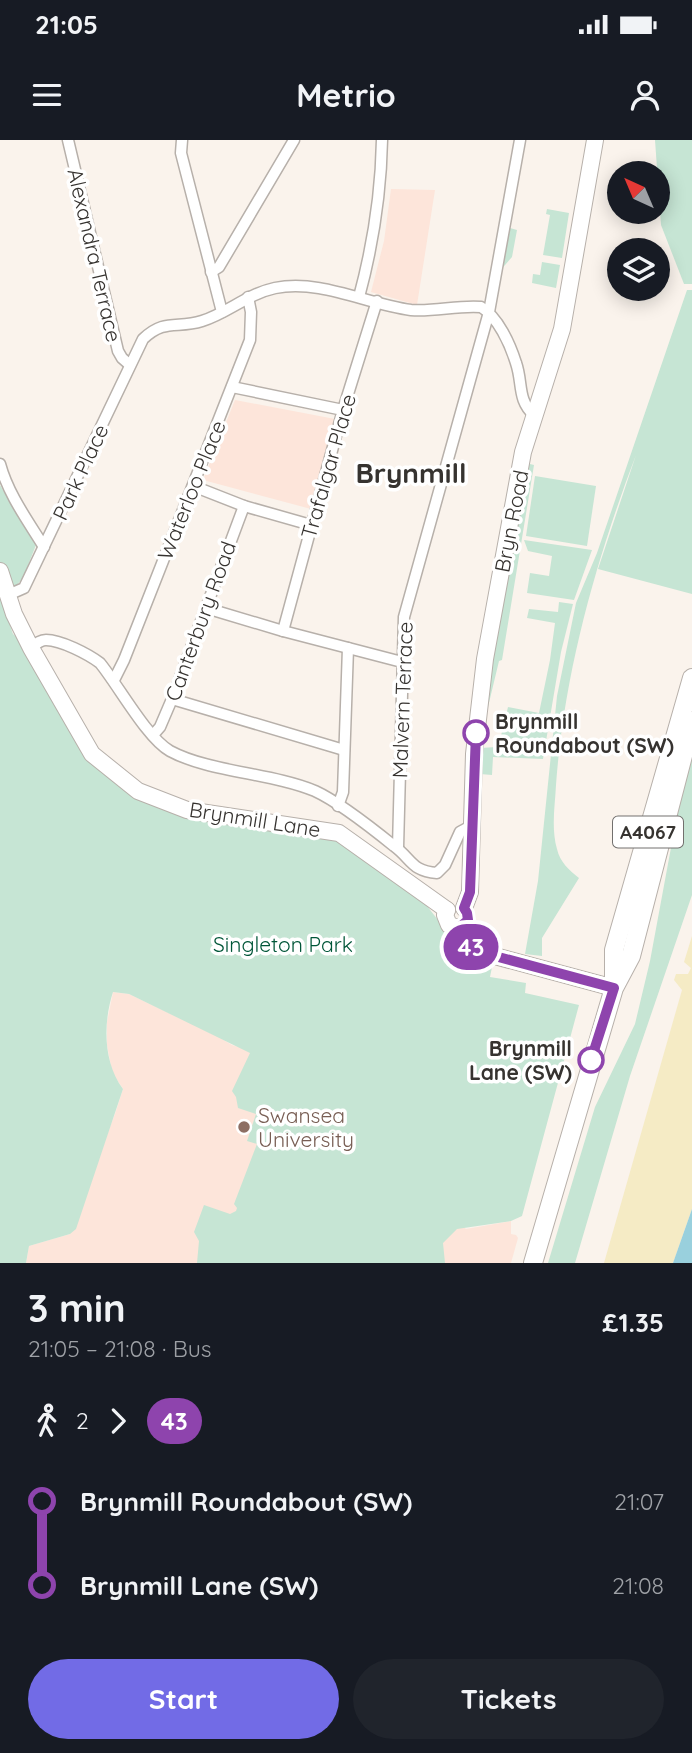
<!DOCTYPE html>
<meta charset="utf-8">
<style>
:root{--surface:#171b24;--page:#20242c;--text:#f1f3f6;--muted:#9ea1a6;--accent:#726be6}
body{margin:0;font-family:Quicksand,sans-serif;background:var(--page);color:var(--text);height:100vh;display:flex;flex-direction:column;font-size:26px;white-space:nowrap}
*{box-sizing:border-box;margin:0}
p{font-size:23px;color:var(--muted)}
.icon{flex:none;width:38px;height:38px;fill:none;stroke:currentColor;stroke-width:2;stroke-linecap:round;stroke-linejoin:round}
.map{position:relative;height:1123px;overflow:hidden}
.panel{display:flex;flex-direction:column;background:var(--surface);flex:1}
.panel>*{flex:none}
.badge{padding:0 14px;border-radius:23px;font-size:24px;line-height:46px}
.needle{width:46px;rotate:316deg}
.fabs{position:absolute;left:607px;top:21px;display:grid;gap:14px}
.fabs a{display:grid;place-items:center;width:63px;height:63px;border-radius:50%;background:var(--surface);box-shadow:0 4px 18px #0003;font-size:35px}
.map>.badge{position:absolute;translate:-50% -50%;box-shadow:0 0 0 4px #fff}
.legs{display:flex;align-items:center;gap:10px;height:77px;padding:0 28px;font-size:23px}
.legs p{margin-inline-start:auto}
.overview{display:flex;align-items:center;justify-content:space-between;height:119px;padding:0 28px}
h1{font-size:38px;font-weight:700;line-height:52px}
.action{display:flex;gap:14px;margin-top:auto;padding:14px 28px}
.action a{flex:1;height:80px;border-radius:42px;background:var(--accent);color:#fff;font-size:28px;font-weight:700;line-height:80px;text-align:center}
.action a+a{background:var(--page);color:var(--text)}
ul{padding:0 28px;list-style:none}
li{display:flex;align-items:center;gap:24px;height:84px;font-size:26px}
li i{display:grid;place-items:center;width:10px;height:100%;margin:0 9px;background:currentColor}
li i::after{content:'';width:18px;height:18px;margin:-9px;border:5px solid;border-radius:50%;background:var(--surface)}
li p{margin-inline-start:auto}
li:first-child i{background:linear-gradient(#0000 50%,currentColor 0)}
li:last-child i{background:linear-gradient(currentColor 50%,#0000 0)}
.status{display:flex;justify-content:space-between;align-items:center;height:49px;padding:0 35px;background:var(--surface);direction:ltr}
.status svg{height:19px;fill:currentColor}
header{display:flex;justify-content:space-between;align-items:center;height:91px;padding:0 28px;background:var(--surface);font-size:32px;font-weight:700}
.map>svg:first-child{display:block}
</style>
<div class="status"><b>21:05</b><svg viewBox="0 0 49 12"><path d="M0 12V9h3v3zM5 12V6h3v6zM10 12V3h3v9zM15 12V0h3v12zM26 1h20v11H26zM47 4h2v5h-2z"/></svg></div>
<header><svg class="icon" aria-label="menu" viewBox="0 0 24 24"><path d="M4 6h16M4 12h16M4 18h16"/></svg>Metrio<svg class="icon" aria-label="person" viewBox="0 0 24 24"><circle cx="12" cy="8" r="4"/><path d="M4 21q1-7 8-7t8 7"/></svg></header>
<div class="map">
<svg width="692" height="1123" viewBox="0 0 692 1123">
<rect width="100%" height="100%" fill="#faf3ec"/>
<!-- education -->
<g fill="#fde5da">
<polygon points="391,49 435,50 417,165 371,152 384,101"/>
<polygon points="235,260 335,279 311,369 203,340"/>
<polygon points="113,852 129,854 217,896 232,905 265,915 466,1089 511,1081 511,1094 516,1095 518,1098 511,1123 26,1123 29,1106 70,1094 116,971 123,949 112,932 107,905 107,882"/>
</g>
<!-- green -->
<g fill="#c6e5d4">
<polygon points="655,0 692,0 692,144 684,144 661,85"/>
<polygon points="509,66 514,66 510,88 517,90 512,117 499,132"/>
<polygon points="547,69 569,73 562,118 543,115 550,75 546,74"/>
<polygon points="542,122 560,125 556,148 532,143 533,134 540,135"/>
<path d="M687 150H692V454L598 429 636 315C596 420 564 533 556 645 555 666 551 688 557 709 560 722 569 730 579 738L542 798V816L525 814 538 741 557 556 576 463 597 413Z"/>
<polygon points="526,323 534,325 502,520 499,521 482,592 488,521"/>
<polygon points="535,336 596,346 587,406 526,396"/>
<polygon points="0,345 36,405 23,438 8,455 0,431"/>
<polygon points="524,400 592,410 574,460 527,453 530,433 549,436 552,416 528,411"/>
<path d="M0 457 13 494 20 500 125 649 336 700 424 762 465 815 492 827 490 837 526 843 525 853 579 865 522 1076 511 1081 457 1089 443 1103 445 1123H197L199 1101 194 1092 204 1065 230 1074 236 1071 237 1068 234 1064 257 1004 247 1001 256 974 238 968 236 957 232 951 250 913 129 854 113 852C103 883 103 922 123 949L76 1089 70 1094 29 1106 26 1123H0Z"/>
<polygon points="559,462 573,464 561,512 543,619 493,617 492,635 480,634 481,608 496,607 499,604 508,567 539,573 550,520 555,483 527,478 529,469 558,472"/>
<polygon points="692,611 692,755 630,936 575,1123 548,1123 595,967 635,884 650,821 675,686"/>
</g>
<!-- sand -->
<polygon fill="#f5ebc5" points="692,796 692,1069 673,1123 604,1123 682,850 674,840 676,834 688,834 691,828 684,822"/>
<!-- water -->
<polygon fill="#99d0dd" points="692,1069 692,1123 673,1123"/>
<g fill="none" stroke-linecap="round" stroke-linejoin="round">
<!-- street casing -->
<g stroke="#b7b0aa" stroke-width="13">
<g id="street">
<polyline points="68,0 118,211 122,218 130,225"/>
<polyline points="182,0 181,13 222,172"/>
<polyline points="211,132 219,127 294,0"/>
<path d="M359 157C373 105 381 54 382 0"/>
<polyline points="232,247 343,270"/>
<path d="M0 324C8 354 28 381 44 407"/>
<polyline points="193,346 244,366 311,385"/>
<path d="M8 455 24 448 143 199C165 178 177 189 202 181 228 173 247 154 275 148 321 139 366 164 411 170 434 172 458 165 481 167 498 177 510 204 516 223 523 243 517 260 534 275"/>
<polyline points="206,468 283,491 402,522"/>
<polyline points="283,491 343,270 377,161"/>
<path d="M31 508C36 504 40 500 46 500 61 500 88 514 100 523 118 545 147 598 170 611 209 632 272 633 315 651 339 662 373 689 394 706 412 719 411 731 437 733L445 725 460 692 471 686"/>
<polyline points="114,540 124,520 250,200 251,172 248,157"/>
<polyline points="172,559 344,610"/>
<polyline points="153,595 160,587 172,559 244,366"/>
<polyline points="338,666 343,652 348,508"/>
<polyline points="398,708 404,477 489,172 520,0"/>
</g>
</g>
<!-- secondary casing -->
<g stroke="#b7b0aa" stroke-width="18">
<g id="secondary">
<polyline points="0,431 14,474 31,508 92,614 138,651 187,670 339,693 447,770"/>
<polyline points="464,768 470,752 474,614 485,519 523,312 562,189 595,0"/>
<polyline points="447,770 445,775 449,785 459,788 467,805 480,812 614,848"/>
</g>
</g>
<!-- primary casing -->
<g stroke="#b7b0aa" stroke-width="20">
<g id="primary">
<polyline points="614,844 614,810 692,538"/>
<polyline points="533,1123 614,848 631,816 692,581"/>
</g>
</g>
<!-- street -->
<use href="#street" stroke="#fff" stroke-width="10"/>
<!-- secondary -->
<use href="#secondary" stroke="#fff" stroke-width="16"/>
<!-- primary -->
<use href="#primary" stroke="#fff" stroke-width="18"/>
</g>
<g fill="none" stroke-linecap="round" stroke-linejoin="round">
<!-- line-1 casing -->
<g stroke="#fff" stroke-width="16">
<polyline id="line-1" points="476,593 470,752 464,768 467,773 468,780 459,788 467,805 480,812 614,848 591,920"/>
</g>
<!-- line-1 -->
<use href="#line-1" stroke="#8e44ad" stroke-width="10"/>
</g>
<!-- markers -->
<g fill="#fff" stroke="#8e44ad" stroke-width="3.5">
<circle cx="476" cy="593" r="12"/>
<circle cx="591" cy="920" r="12"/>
</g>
<circle fill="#8d6e63" stroke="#fff" stroke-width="2.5" cx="244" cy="987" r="7"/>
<g text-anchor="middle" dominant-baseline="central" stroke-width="7" stroke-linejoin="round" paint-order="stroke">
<!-- shield labels -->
<rect fill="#fff" stroke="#72706e" stroke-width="2" x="613" y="676.5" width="70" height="31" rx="5"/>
<g font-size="19" font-weight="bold" fill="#363330">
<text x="648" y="692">A4067</text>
</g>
<!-- street labels -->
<g font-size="21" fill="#363330" stroke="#fff">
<text transform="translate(95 115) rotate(77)">Alexandra Terrace</text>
<text transform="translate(328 326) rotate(-74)">Trafalgar Place</text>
<text transform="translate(80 332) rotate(-65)">Park Place</text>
<text transform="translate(191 350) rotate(-68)">Waterloo Place</text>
<text transform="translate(511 381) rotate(-79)">Bryn Road</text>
<text transform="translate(200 481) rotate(-70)">Canterbury Road</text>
<text transform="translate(402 560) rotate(-88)">Malvern Terrace</text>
<text transform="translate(255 679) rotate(9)">Brynmill Lane</text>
</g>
<!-- stop labels -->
<g font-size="21" font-weight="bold" fill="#363330" stroke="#fff" text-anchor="start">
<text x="495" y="581">Brynmill<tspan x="495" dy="24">Roundabout (SW)</tspan></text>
<text x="572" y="908" text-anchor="end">Brynmill<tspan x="572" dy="24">Lane (SW)</tspan></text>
</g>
<!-- park labels -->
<g font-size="21" fill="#005638" stroke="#fff">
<text x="283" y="804">Singleton Park</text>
</g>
<!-- education labels -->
<g font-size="21" fill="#785e54" stroke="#fff" text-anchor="start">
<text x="258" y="975">Swansea<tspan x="258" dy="24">University</tspan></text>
</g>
<!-- district labels -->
<g font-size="28" font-weight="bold" fill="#363330" stroke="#fff">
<text x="411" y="332">Brynmill</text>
</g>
</g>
</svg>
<div class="fabs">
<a><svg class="needle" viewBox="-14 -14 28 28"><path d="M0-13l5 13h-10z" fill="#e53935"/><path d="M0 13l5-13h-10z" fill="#9ea1a6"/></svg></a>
<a><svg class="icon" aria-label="layers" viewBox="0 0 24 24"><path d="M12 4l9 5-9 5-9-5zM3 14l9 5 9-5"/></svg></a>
</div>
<b class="badge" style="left:471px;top:807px;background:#8e44ad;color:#fff">43</b>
</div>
<section class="panel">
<div class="overview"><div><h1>3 min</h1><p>21:05 – 21:08 · Bus</p></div><b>£1.35</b></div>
<div class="legs"><svg class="icon" aria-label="walk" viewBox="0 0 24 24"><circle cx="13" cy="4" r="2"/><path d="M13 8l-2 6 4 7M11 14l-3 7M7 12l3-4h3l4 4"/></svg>2<svg class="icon" aria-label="forward" viewBox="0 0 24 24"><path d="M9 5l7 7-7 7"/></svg><b class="badge" style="background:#8e44ad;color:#fff">43</b></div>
<ul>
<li><i style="color:#8e44ad"></i><b>Brynmill Roundabout (SW)</b><p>21:07</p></li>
<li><i style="color:#8e44ad"></i><b>Brynmill Lane (SW)</b><p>21:08</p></li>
</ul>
<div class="action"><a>Start</a><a>Tickets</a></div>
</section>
